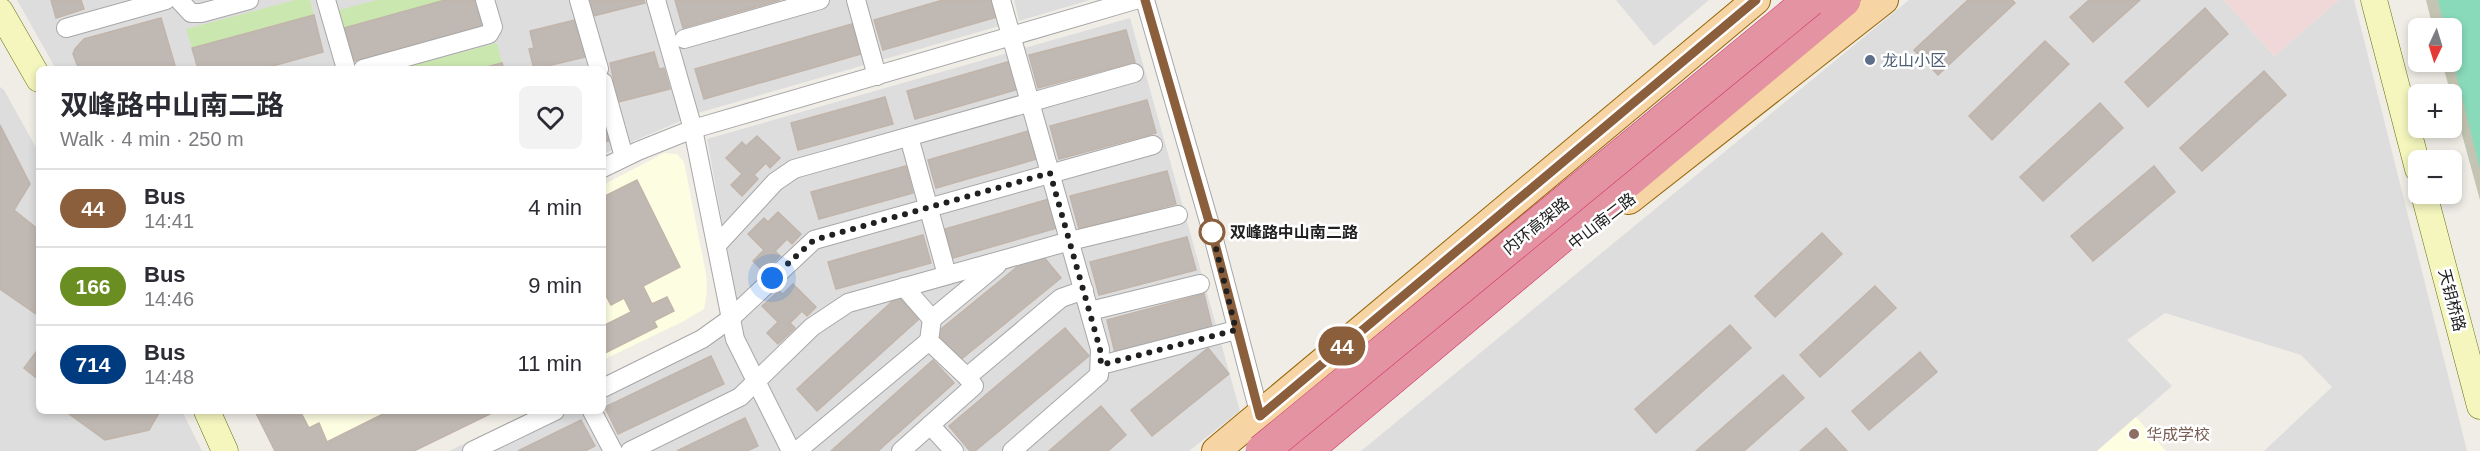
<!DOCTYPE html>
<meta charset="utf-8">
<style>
:root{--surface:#fff;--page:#f2f2f3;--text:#2b2b33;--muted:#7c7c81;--line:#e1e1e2}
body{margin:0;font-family:Arial,"Noto Sans SC",sans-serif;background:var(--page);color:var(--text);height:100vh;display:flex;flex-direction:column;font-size:22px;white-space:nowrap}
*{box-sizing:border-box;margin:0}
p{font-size:20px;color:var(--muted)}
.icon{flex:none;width:33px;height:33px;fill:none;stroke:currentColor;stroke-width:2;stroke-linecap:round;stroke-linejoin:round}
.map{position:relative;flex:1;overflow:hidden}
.sheet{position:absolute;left:36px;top:66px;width:570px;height:348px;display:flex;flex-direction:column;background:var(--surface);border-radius:9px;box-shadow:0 3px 9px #0003}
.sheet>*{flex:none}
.badge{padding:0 12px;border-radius:20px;font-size:21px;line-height:39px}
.needle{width:39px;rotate:184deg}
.fabs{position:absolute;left:2408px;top:18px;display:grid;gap:12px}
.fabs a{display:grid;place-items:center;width:54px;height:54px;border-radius:9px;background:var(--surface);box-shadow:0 3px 9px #0003;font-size:30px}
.you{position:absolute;width:30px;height:30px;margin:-15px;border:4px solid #fff;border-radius:50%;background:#1a73e8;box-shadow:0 0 0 9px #1a73e833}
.map>.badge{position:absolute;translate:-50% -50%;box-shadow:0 0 0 3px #fff}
.round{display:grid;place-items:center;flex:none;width:63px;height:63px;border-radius:9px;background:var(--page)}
.summary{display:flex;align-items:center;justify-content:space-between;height:102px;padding:0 24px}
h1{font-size:28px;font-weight:700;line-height:45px}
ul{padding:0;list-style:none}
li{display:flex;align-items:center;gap:18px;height:78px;padding:0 24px;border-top:2px solid var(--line)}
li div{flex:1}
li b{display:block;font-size:22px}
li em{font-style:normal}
li .badge{min-width:66px;font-weight:700;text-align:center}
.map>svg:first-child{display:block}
</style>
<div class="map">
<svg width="2480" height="451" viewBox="0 0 2480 451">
<rect width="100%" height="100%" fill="#f0ede7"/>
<!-- residential -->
<g fill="#dedddd">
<polygon points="17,0 646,0 681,121 603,154 603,69 56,69"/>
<polygon points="666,0 996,0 1003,25 698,113"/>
<polygon points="1014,0 1090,0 1019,21"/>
<polygon points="1616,0 1709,0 1654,46"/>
<polygon points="1909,0 2224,0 2274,56 2339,0 2354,0 2467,451 2264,451 2332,387 2301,355 2165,313 2127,340 2172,386 2097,451 1361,451"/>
<polygon points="1130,18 1240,411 1189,451 449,451 532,411 603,411 603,377 710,325 735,293 707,139"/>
<polygon points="0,87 4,90 39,153 39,411 182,411 202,451 0,451"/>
</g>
<!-- commercial -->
<polygon fill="#efd8d7" points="2224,0 2339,0 2274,56"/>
<!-- education -->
<g fill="#fdfde2">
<polygon points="664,153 677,154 684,162 706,274 707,292 704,309 684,321 603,360 603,185"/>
<polygon points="255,411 496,411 414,451 275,451"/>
<polygon points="2136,417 2166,451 2097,451"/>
</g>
<!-- construction -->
<polygon fill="#c4c4b2" points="2426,0 2474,0 2480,24 2480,200 2442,62 2451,62 2451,28 2433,28"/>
<!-- grass -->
<g fill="#cbe7b0">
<polygon points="296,0 310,0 314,15 192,48 186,29"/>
<polygon points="377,0 445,0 344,28 339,10"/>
<polygon points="497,43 502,63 479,69 399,69"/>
</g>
<!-- pitch -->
<polygon fill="#89dabb" points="2438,0 2480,0 2480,169 2451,53 2451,28 2445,28"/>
<!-- building -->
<g fill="#c0b9b3" stroke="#c1b4aa" stroke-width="1.5">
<polygon points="51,0 81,0 84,9 56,18"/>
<polygon points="445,0 476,0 483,26 354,61 344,28"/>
<polygon points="585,0 644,0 645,3 589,17"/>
<polygon points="675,0 780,0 683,28"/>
<polygon points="943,0 992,0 997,17 883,50 874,20"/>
<polygon points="1968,0 2012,0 2015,3 1938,75 1914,50"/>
<polygon points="2089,0 2140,0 2093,42 2070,17"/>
<polygon points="2205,8 2228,34 2148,107 2125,82"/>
<polygon points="314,15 323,52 262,69 198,69 192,48"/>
<polygon points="161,18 176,69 79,69 73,54 75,49 84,39"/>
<polygon points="575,20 579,37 585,35 590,56 534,69 529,49 534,48 530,31"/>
<polygon points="852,24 861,54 704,99 695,69"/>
<polygon points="1126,30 1135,62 1038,88 1029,55"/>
<polygon points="2045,41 2069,64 1992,140 1969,116"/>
<polygon points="654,52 659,69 664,68 670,89 614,103 608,82 614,81 610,63"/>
<polygon points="1011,61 1019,89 915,119 907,91"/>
<polygon points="502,63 504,69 479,69"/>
<polygon points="2264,71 2286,95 2202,171 2180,148"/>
<polygon points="885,97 893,124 798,150 791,123"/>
<polygon points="1147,100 1156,133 1059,159 1050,126"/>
<polygon points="2100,103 2123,128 2043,201 2020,177"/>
<polygon points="603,120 607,120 612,140 603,142"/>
<polygon points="0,125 30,184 14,210 39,230 39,316 0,289"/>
<polygon points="1032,130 1040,158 936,188 928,160"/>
<polygon points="757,136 780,158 770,168 766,163 754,175 758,179 742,196 731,185 742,174 726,158 742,142 746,146"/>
<polygon points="906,166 913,193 819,219 811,192"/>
<polygon points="2154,166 2175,192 2093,261 2071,236"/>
<polygon points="1167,171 1176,204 1079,229 1070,196"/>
<polygon points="637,180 680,267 643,286 652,304 667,297 674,311 654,321 657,327 603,354 603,326 631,312 624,298 611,305 603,290 603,197"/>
<polygon points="1049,199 1057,228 953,258 945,229"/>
<polygon points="778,212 801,234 792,244 787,239 775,251 780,256 764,272 753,261 764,250 748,234 764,218 768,222"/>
<polygon points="1822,233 1842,254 1775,317 1755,296"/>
<polygon points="923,235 931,263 836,289 828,262"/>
<polygon points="1187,237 1196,270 1099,295 1090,262"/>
<polygon points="1038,250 1061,278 959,361 936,333"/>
<polygon points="793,284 816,307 807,316 802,311 790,323 795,328 778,344 767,333 778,322 762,306 779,291 783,294"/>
<polygon points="1875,286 1896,308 1820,377 1800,355"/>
<polygon points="1204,294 1212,327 1115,353 1107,320"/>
<polygon points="898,296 919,319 817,411 797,389"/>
<polygon points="1730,325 1751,348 1656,433 1635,409"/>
<polygon points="1065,328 1089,356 975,451 970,451 949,426"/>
<polygon points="39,348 39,380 24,368"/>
<polygon points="1208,348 1229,374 1152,436 1131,410"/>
<polygon points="1920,352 1937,372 1869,430 1852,411"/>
<polygon points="711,356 724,384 618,434 605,407"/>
<polygon points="933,360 954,383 878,451 831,451"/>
<polygon points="1783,375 1804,398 1744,451 1696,451"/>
<polygon points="1101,406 1126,435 1108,451 1049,451"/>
<polygon points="65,411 160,411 149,430 105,440"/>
<polygon points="255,411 300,411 309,428 319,423 327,442 389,411 496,411 414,451 275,451"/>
<polygon points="745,418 758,446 747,451 677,451"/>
<polygon points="581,420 595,446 585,451 518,451"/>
<polygon points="1826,428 1847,451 1800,451"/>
</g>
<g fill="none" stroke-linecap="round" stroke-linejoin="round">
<!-- street casing -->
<g stroke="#a7a7a7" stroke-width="20">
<g id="street">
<polyline points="179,0 191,13 201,13 249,0"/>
<polyline points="326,0 346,69"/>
<polyline points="579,0 599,69"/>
<polyline points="656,0 693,129 735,339 791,451"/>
<polyline points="856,0 877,76"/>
<polyline points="1001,0 1100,349 1099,375 1012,451"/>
<polyline points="1145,0 1212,232 1260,416 1264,422"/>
<polyline points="66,28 166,0"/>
<polyline points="684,39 820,0"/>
<polyline points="363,69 489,34 493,27 485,0"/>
<polyline points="603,82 624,157"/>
<polyline points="909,137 947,275"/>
<polyline points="603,168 638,151 693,129 1135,0"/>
<polyline points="717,245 775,182 794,169 1134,73"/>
<polyline points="904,287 932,319"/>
<polyline points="1090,311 1200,284"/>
<polyline points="929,341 932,319 997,265"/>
<polyline points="1101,365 1236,330"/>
<polyline points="603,388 702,339 730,319 814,240 1153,145"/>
<polyline points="592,411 613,451"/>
<polyline points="930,425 954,451"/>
<polyline points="472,451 555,411"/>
<polyline points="630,451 740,397 812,327 848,303 1070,241 1178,215"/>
<polyline points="797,451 929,341 967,377"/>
<polyline points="901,451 974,386 967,377 1061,298 1084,290"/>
</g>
</g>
<!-- secondary casing -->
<g stroke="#67730b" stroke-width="27">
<g id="secondary">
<polyline points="2374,0 2418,169"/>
<polyline points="0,11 39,79"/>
<polyline points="2424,194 2480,406"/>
<polyline points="207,411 225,451"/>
</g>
</g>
<!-- primary casing -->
<g stroke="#946608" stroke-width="30">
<g id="primary">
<polyline points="1629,200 1884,0"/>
<polyline points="1216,451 1756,0"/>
</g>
</g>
<!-- highway casing -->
<g stroke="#d22f67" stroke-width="34">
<polyline id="highway" points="1305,451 1844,0"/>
</g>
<!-- street -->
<use href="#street" stroke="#fff" stroke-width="18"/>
<!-- secondary -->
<use href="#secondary" stroke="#f4f6be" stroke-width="26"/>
<!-- primary -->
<use href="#primary" stroke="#f7d4a4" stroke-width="28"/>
<!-- highway -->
<use href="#highway" stroke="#e393a2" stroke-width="33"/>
<!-- highway-bridge casing -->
<g stroke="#d22f67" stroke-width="34" stroke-linecap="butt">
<polyline id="highway-bridge" points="1262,451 1810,0"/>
</g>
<!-- highway-bridge -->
<use href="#highway-bridge" stroke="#e393a2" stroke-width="33"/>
</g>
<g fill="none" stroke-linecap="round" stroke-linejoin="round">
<!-- line casing -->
<g stroke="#fff" stroke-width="14">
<polyline id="line" points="1145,0 1212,232 1260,416 1756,0"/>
</g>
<!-- line -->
<use href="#line" stroke="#8b5e3c" stroke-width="9"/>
<!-- walk -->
<polyline stroke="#202020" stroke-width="6" stroke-dasharray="0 10.8" points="772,278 814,240 1050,173 1100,349 1101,365 1236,330 1212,232"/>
</g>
<!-- markers -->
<circle fill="#5c6f8a" stroke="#fff" stroke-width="2" cx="1870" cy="60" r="6"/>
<circle fill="#fff" stroke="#8b5e3c" stroke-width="3" cx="1212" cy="232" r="12"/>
<circle fill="#8d6e63" stroke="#fff" stroke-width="2" cx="2134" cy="434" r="6"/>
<g text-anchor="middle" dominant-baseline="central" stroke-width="5" stroke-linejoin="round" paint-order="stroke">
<!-- service labels -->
<g font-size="16" fill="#4e5e75" stroke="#fff" text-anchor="start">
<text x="1882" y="60">龙山小区</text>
</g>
<!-- street labels -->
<g font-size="16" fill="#202020" stroke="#fff">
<text transform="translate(1602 221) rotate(-38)">中山南二路</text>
<text transform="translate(1536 226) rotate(-39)">内环高架路</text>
<text transform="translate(2452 300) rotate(75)">天钥桥路</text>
</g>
<!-- stop labels -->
<g font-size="16" font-weight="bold" fill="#202020" stroke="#fff" text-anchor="start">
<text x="1230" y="232">双峰路中山南二路</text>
</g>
<!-- education labels -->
<g font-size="16" fill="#785e54" stroke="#fff" text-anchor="start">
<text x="2146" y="434">华成学校</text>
</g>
</g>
</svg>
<div class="fabs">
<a><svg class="needle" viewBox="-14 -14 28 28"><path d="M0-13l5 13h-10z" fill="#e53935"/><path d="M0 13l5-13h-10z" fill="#7c7c81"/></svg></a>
<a>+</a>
<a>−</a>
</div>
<div class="you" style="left:772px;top:278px"></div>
<b class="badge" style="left:1342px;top:346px;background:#8b5e3c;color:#fff">44</b>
<section class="sheet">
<div class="summary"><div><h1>双峰路中山南二路</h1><p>Walk · 4 min · 250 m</p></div><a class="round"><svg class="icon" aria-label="heart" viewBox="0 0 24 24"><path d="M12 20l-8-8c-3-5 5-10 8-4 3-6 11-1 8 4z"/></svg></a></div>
<ul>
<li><span class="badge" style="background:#8b5e3c;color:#fff">44</span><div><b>Bus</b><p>14:41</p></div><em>4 min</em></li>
<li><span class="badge" style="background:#6b8e23;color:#fff">166</span><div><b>Bus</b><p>14:46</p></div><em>9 min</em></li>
<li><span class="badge" style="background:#003b80;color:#fff">714</span><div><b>Bus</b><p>14:48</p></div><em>11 min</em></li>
</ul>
</section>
</div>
